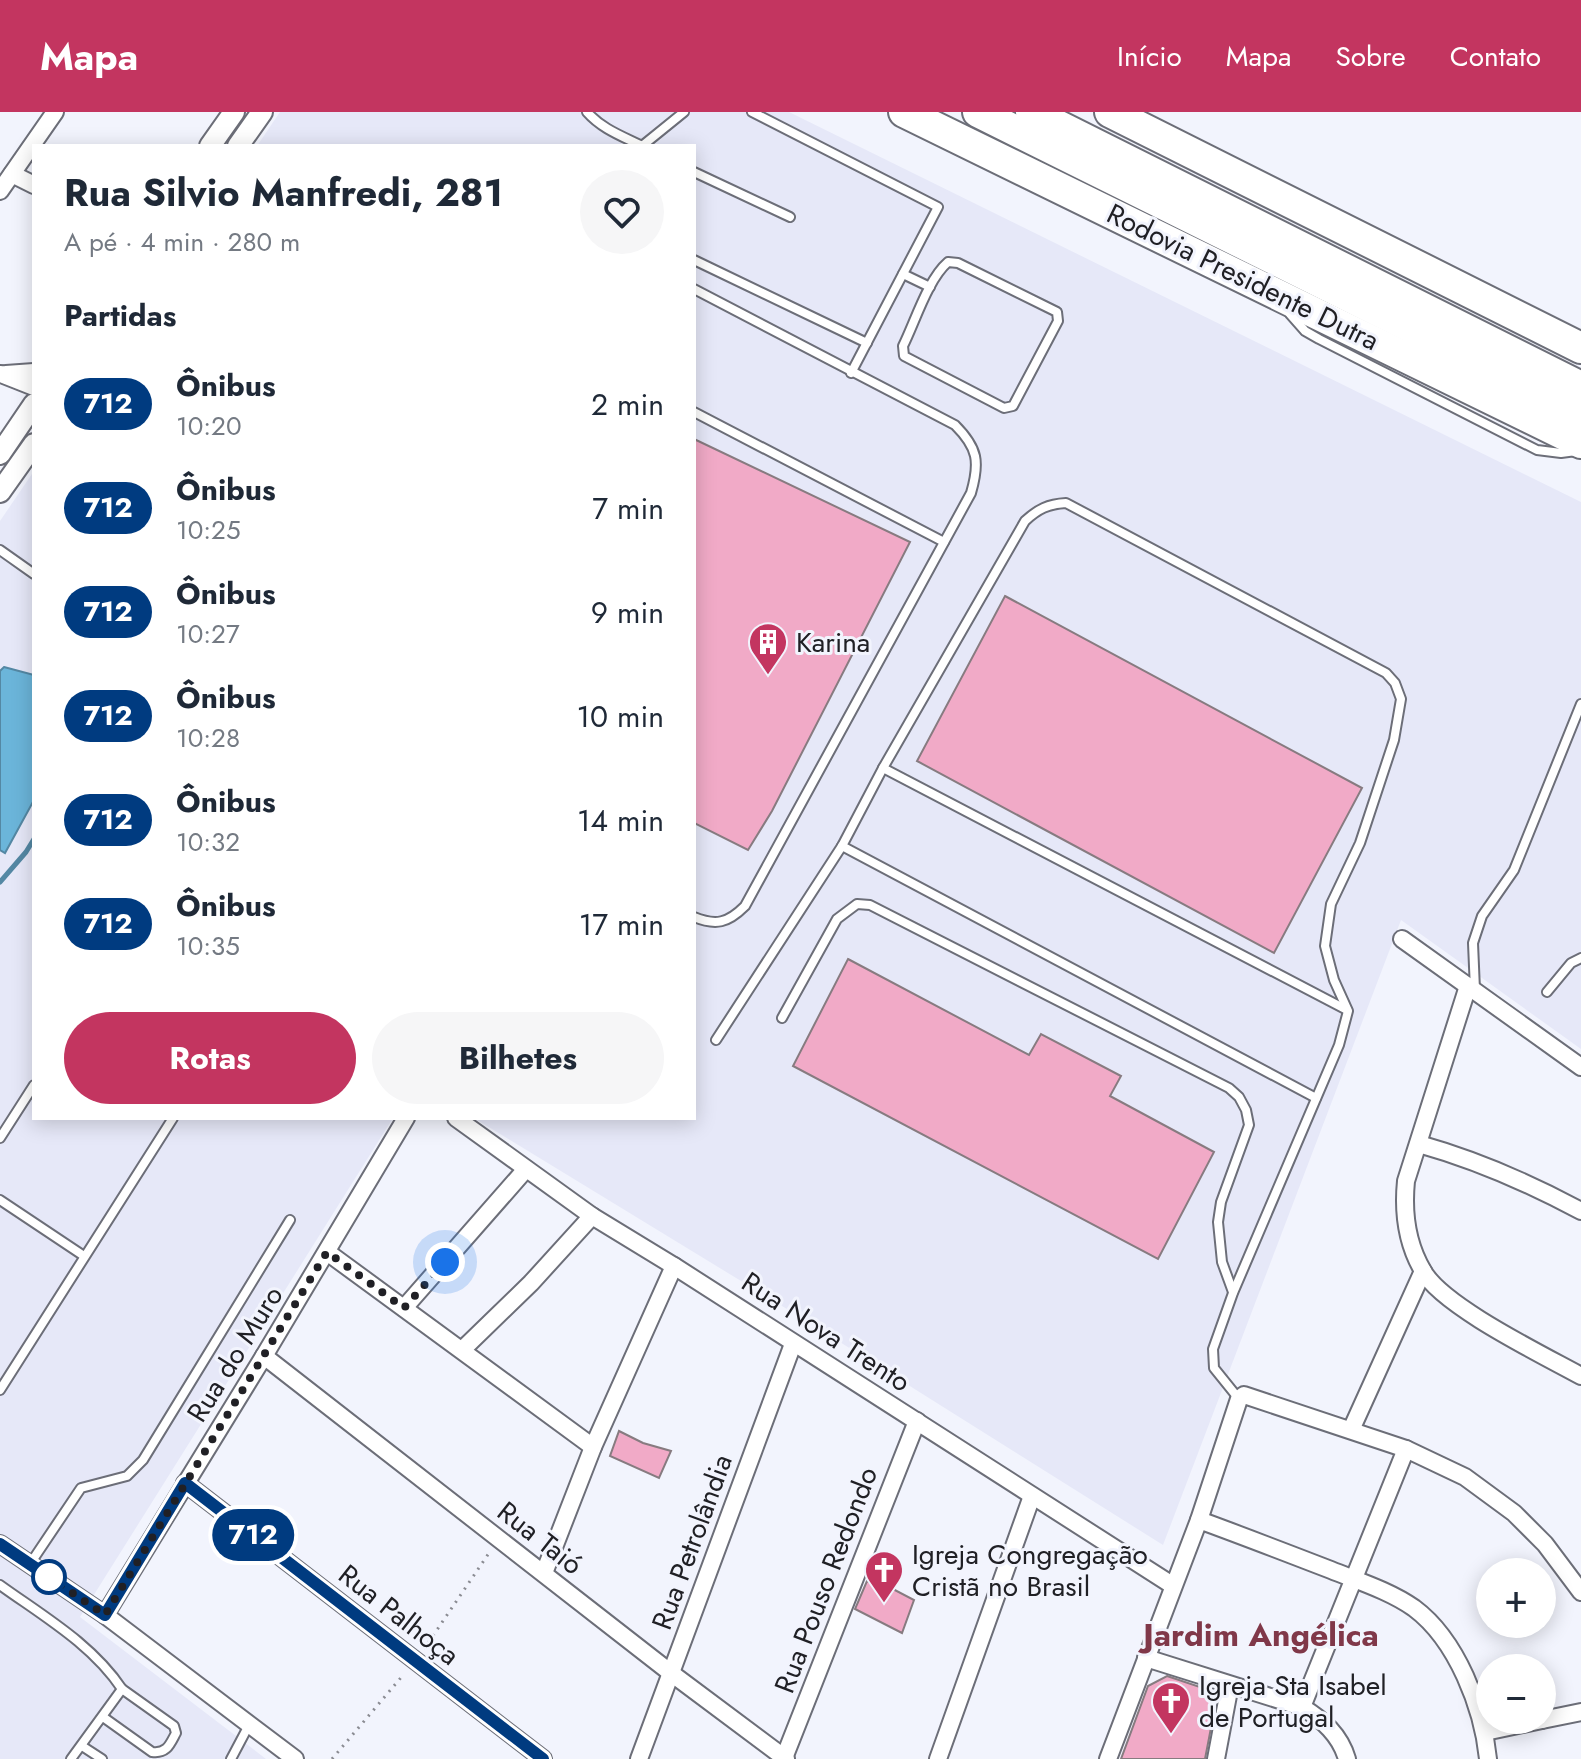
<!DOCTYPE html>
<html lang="pt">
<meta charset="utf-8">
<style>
:root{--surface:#fff;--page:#f6f6f7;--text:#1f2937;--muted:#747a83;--accent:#c33560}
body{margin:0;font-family:Jost,sans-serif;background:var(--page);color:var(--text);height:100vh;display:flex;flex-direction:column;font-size:30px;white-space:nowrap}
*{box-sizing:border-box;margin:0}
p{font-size:26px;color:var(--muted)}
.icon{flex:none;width:44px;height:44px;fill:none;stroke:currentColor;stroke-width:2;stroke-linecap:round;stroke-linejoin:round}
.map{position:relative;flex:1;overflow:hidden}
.panel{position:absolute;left:32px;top:32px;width:664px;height:976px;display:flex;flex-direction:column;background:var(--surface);border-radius:0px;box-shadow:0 4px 20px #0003}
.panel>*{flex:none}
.badge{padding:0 16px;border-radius:26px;font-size:28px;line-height:52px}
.buttons{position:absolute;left:1476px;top:1446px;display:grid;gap:16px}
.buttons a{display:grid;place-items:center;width:80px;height:80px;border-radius:50%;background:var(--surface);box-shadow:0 4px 20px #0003;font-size:40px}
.you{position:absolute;width:40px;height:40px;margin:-20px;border:6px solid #fff;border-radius:50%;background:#1a73e8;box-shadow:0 0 0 12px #1a73e833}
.map>.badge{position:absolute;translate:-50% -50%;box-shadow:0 0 0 4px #fff}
h2{padding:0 32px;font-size:30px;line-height:72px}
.round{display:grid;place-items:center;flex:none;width:84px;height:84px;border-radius:42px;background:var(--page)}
.headline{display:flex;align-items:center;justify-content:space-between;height:136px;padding:0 32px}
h1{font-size:38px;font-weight:700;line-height:60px}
.cta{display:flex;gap:16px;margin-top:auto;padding:16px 32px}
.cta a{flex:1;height:92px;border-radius:48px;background:var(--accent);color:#fff;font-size:32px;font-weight:700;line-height:92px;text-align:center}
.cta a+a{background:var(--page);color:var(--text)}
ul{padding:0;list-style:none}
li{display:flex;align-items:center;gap:24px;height:104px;padding:0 32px}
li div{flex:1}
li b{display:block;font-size:30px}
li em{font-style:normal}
li .badge{min-width:88px;font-weight:700;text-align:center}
header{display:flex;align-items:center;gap:48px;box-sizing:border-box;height:112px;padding:0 40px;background:var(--accent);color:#fff}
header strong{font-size:38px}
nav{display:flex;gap:44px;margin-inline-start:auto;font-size:28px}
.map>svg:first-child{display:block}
</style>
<header>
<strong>Mapa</strong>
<nav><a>Início</a><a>Mapa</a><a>Sobre</a><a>Contato</a></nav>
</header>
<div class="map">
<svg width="1581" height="1647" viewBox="0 0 1581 1647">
<rect width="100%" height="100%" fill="#f2f4fd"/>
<!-- built -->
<g fill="#e6e8f8">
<polygon points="280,0 789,0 1581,390 1581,937 1401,808 1163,1433 800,1205 474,1006 694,1006 694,34 257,34"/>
<polygon points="34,359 34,1006 393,1006 80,1505 266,1647 0,1647 0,409"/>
</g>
<!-- water -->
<polygon fill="#6bb5da" stroke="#5488a4" stroke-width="2" points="4,555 34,563 34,688 5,741 0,738 0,559"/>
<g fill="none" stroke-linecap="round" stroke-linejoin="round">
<!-- stream -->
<polyline stroke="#5488a4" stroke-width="5" points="0,770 26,740 34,727"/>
</g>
<!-- building -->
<g fill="#f1aac7" stroke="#877b80" stroke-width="2">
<polygon points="694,327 910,430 772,699 748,738 694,711"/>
<polygon points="1005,484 1362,676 1274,841 917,649"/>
<polygon points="848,847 1029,943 1041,922 1121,964 1110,984 1214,1040 1158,1147 793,954"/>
<polygon points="619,1319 643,1331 671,1339 659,1366 610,1344"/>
<polygon points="867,1469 891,1476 914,1488 902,1521 855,1497"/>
<polygon points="1167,1564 1206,1577 1215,1595 1205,1647 1121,1647 1148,1574"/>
</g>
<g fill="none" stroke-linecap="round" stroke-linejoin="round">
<!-- service casing -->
<g stroke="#6c6e78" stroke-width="12">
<g id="service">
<path d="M587 0C602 17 622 24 642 34L684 0"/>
<polyline points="752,0 938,95 851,261"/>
<polyline points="694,60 790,105"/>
<polyline points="694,148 867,231"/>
<path d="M948 150 958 151 1057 200 1058 209 1013 294 1004 296 904 244 903 234C915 210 928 167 948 150Z"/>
<polyline points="903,162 930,175"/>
<path d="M694 177 955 313C978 336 980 350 971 381L745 794C728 811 716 814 694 805"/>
<polyline points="1290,202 1305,219 1319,227 1537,338 1561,341 1576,339"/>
<polyline points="694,300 944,430"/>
<polyline points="0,438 34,462"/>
<polyline points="883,656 1347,898"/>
<polyline points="842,734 1316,986"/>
<polyline points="1475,878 1473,831 1482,804 1514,758 1581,592"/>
<polyline points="1547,880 1571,851 1581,846"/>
<polyline points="782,906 837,807 857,792 870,793 1229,976 1239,985 1246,998 1249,1013 1221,1090 1218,1110 1222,1150 1233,1180"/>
<path d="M716 928 842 734 883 656 1025 409C1038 397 1048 392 1066 391L1386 561 1395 571 1401 587 1394 628 1360 731 1331 792 1325 834 1334 868 1348 899 1339 933 1233 1181 1213 1237 1214 1256 1239 1287"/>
<polyline points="0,1026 34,973"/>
<polyline points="0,1088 84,1144"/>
<polyline points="0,1278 173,1006"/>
<polyline points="30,1452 81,1376 127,1364 143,1348 290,1108"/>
<path d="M0 1473C43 1504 92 1532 122 1577L71 1647"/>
<path d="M103 1605 152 1640C167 1642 170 1632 176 1621L174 1614 122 1577"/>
<polyline points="82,1634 102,1647"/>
<polyline points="231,1647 249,1613"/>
</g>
</g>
<!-- minor casing -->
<g stroke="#6c6e78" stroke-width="20">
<g id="minor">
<polyline points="12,62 34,73"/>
<polyline points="0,79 55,0"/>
<polyline points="1,262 34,275"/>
<polyline points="6,262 34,260"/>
<polyline points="1402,827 1581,955"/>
<path d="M1468 874 1406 1069C1403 1099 1407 1132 1423 1159 1442 1194 1543 1243 1581 1264"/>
<polyline points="456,1006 592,1104 674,1154 1172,1473"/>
<path d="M1419 1032C1476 1048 1529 1071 1581 1099"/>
<polyline points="327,1140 593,1335"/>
<polyline points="404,1196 526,1057"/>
<polyline points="462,1238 531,1171 592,1104"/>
<polyline points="264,1244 671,1561 786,1647"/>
<polyline points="1351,1318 1423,1159"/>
<polyline points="185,1371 543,1647"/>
<path d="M1199 1408C1243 1424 1287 1441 1331 1458 1358 1469 1390 1479 1414 1496 1457 1528 1483 1596 1488 1647"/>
<polyline points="0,1432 105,1503 295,1647"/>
<polyline points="544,1461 593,1335 674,1154"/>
<polyline points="105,1503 264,1244 406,1006"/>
<path d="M1146 1546 1302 1595C1323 1608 1340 1623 1347 1647"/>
<polyline points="1302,1595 1406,1337"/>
<polyline points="1542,1608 1581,1600"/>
<polyline points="1485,1620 1542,1608"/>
<polyline points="784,1646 917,1309"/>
<polyline points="639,1647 793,1232"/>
<polyline points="938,1647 1032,1384"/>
<polyline points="1108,1647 1199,1408 1239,1287 1244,1283 1406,1337 1465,1365 1514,1401 1545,1432 1581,1480"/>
<polyline points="1216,1647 1230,1573"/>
</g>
</g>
<!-- tertiary casing -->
<g stroke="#6c6e78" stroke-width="24">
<g id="tertiary">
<polyline points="210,34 234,0"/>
<polyline points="238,34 262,0"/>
<polyline points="0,342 34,292"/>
<polyline points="0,380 34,332"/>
</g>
</g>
<!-- motorway casing -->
<g stroke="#6c6e78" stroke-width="34">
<g id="motorway">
<polyline points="904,0 1581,331"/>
<polyline points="978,0 1581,300"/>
<polyline points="1031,0 1581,275"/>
<polyline points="1110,0 1581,236"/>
</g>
</g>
<!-- path -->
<g stroke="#8a8b92" stroke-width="3" stroke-dasharray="2 6" stroke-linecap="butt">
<polyline points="424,1537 489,1441"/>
<polyline points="332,1647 404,1562"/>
</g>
<!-- service -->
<use href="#service" stroke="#fff" stroke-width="8"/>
<!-- minor -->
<use href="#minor" stroke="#fff" stroke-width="16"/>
<!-- tertiary -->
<use href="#tertiary" stroke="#fff" stroke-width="20"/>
<!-- motorway -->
<use href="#motorway" stroke="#fff" stroke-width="30"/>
</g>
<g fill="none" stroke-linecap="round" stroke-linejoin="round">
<!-- line casing -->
<g stroke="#fff" stroke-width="18">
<polyline id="line" points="0,1432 105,1503 185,1371 543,1647"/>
</g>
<!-- line -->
<use href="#line" stroke="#003b80" stroke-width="12"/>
<!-- walk -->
<polyline stroke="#202025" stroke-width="8" stroke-dasharray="0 14.4" points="49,1465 105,1503 327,1140 404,1196 445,1150"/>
</g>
<!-- icons -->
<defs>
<g id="building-pin" transform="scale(2)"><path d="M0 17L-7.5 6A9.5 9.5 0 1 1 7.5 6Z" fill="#c33560" stroke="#f2f4fd"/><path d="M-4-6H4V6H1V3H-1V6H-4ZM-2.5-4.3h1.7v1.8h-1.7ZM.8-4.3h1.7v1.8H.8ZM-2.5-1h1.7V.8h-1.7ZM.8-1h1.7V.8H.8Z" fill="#fff"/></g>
<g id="church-pin" transform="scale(2)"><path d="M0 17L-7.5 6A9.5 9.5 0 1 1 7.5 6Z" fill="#c33560" stroke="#f2f4fd"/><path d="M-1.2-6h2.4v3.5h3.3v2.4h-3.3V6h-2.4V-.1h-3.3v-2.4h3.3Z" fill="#fff"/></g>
</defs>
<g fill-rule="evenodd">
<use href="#building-pin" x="768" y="530"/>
<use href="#church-pin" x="884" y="1458"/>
<use href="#church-pin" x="1171" y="1589"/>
</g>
<!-- markers -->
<circle fill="#fff" stroke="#003b80" stroke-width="4" cx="49" cy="1465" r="16"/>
<g text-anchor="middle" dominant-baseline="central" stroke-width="6" stroke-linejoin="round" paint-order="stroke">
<!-- street labels -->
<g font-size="28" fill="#202025" stroke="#f2f4fd">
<text transform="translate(1243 165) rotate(26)">Rodovia Presidente Dutra</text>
<text transform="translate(826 1220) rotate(33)">Rua Nova Trento</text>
<text transform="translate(235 1242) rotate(-58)">Rua do Muro</text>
<text transform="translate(540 1426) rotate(38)">Rua Taió</text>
<text transform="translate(692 1430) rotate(-70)">Rua Petrolândia</text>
<text transform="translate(826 1468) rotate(-69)">Rua Pouso Redondo</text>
<text transform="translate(399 1503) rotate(38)">Rua Palhoça</text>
</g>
<!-- poi labels -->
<g font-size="28" fill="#202025" stroke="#f2f4fd" text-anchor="start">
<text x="796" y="530">Karina</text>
<text x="912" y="1442">Igreja Congregação<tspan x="912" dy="32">Cristã no Brasil</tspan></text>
<text x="1199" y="1573">Igreja Sta Isabel<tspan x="1199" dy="32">de Portugal</tspan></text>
</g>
<!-- quarter labels -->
<g font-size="32" font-weight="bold" fill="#803849" stroke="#f2f4fd">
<text x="1261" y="1523">Jardim Angélica</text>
</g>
</g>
</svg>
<div class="buttons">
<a>+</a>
<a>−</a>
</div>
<div class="you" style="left:445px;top:1150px"></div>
<b class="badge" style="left:253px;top:1423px;background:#003b80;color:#fff">712</b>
<section class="panel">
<div class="headline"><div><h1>Rua Silvio Manfredi, 281</h1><p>A pé · 4 min · 280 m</p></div><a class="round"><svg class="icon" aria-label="heart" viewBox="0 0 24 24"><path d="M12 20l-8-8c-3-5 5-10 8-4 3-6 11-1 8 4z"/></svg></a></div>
<h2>Partidas</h2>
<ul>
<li><span class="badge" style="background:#003b80;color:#fff">712</span><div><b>Ônibus</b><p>10:20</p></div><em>2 min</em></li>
<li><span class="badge" style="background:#003b80;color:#fff">712</span><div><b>Ônibus</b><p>10:25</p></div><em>7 min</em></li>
<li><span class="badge" style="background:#003b80;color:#fff">712</span><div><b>Ônibus</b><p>10:27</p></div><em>9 min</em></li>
<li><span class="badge" style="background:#003b80;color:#fff">712</span><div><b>Ônibus</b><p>10:28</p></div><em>10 min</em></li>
<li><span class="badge" style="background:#003b80;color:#fff">712</span><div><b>Ônibus</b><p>10:32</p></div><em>14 min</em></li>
<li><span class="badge" style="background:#003b80;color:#fff">712</span><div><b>Ônibus</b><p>10:35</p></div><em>17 min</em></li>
</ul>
<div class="cta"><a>Rotas</a><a>Bilhetes</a></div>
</section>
</div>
